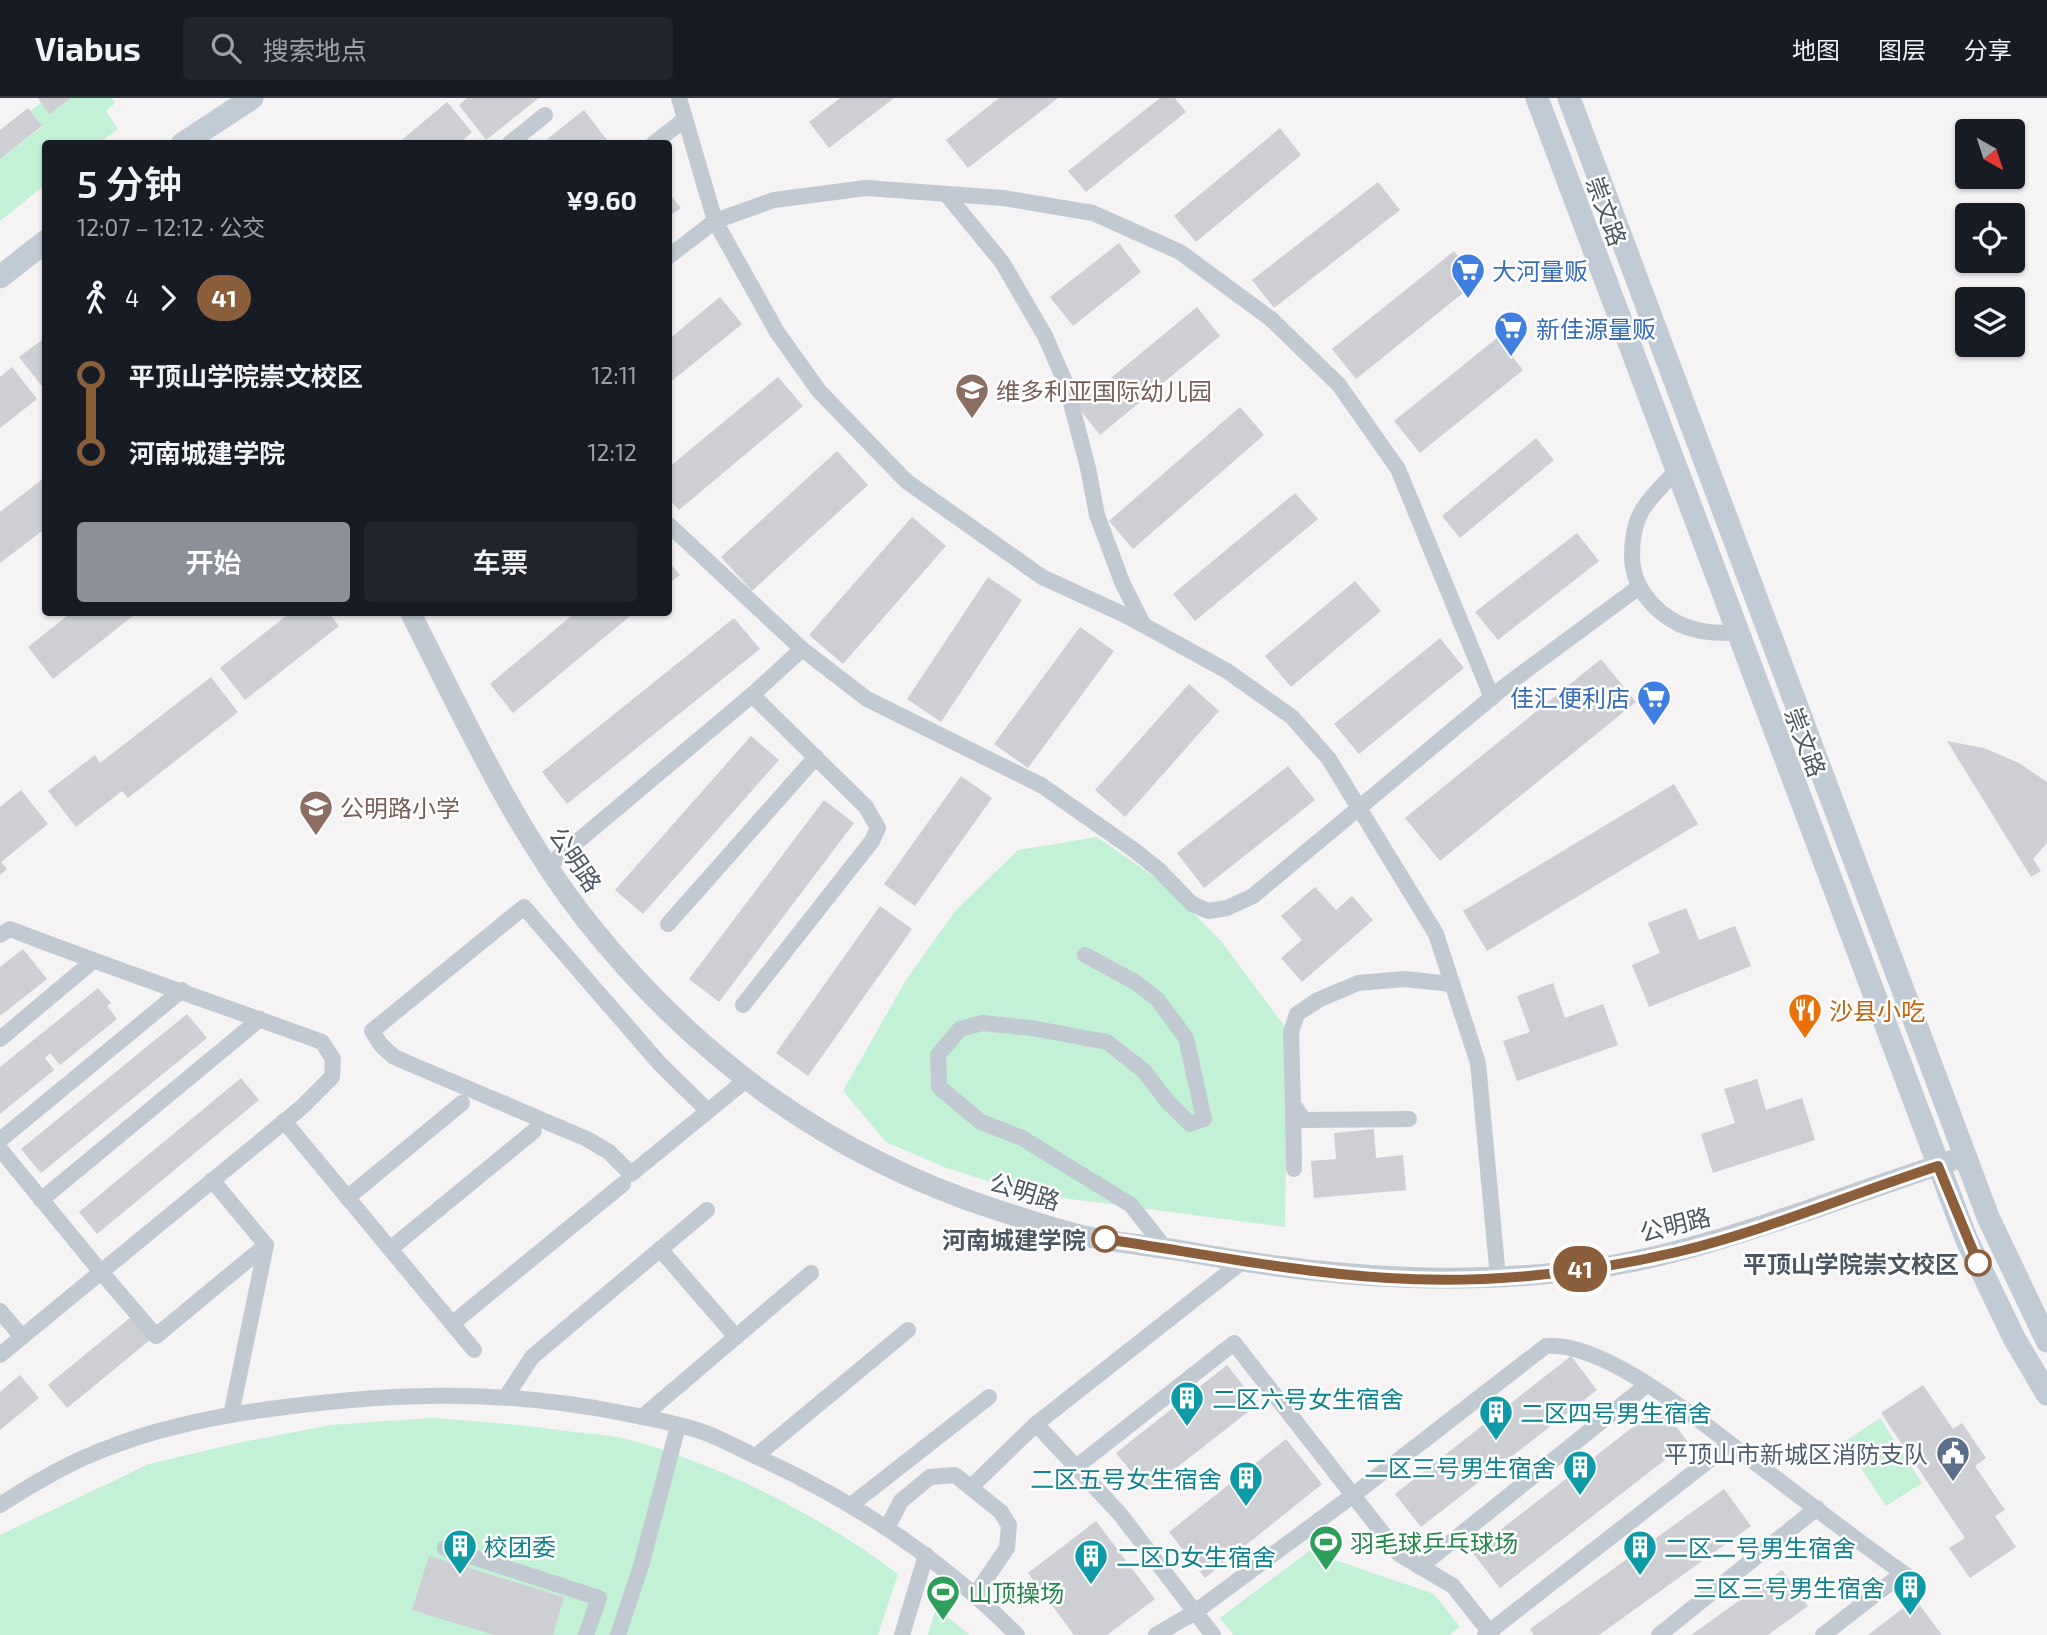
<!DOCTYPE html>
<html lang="zh">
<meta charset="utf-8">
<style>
:root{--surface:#171b24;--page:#20242c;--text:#f1f3f6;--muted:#9ea1a6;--line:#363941;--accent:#8c9099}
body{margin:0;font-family:"Exo 2","Noto Sans SC",sans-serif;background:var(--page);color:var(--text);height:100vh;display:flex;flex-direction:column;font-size:26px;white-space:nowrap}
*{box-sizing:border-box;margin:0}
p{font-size:23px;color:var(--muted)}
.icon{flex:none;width:38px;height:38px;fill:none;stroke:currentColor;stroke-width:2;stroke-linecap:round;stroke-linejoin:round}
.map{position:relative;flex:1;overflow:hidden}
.side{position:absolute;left:42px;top:42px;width:630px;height:476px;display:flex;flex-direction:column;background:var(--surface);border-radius:7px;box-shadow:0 2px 5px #0004}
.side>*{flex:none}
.badge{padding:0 14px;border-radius:23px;font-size:24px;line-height:46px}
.needle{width:46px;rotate:141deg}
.buttons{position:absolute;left:1955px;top:21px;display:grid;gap:14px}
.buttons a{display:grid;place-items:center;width:70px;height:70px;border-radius:7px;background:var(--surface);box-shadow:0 2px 5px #0004;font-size:35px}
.map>.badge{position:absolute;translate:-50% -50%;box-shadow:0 0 0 4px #fff}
.legs{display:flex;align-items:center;gap:10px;height:77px;padding:0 35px;font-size:23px}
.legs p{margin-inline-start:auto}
.headline{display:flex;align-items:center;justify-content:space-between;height:119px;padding:0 35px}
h1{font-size:38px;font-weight:600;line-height:52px}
.action{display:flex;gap:14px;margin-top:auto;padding:14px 35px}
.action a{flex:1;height:80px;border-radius:7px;background:var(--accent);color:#fff;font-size:28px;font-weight:600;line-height:80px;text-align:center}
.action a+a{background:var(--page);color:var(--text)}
ul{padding:0 35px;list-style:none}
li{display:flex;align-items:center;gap:24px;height:77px;font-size:26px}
li i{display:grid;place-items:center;width:10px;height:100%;margin:0 9px;background:currentColor}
li i::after{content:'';width:18px;height:18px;margin:-9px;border:5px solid;border-radius:50%;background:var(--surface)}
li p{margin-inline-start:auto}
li:first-child i{background:linear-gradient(#0000 50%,currentColor 0)}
li:last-child i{background:linear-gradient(currentColor 50%,#0000 0)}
header{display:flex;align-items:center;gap:42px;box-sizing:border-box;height:98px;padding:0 35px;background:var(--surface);border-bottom:2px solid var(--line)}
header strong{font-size:33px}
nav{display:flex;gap:38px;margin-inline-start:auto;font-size:24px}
.search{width:490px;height:63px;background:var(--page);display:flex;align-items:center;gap:18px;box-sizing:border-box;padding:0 24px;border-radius:7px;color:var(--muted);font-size:26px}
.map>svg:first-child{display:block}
</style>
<header>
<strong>Viabus</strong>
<div class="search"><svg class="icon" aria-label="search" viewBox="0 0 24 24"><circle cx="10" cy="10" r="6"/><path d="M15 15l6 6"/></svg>搜索地点</div>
<nav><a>地图</a><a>图层</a><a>分享</a></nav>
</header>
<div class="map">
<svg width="2047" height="1537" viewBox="0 0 2047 1537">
<rect width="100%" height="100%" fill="#f5f3f3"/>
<!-- green -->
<g fill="#c3f1d5">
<polygon points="38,0 112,0 115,5 106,13 118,31 99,45 46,46 45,87 0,123 0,61 42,29 30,13 41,5"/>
<polygon points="1097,739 1164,786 1221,843 1288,933 1285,1129 1025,1095 944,1069 886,1044 843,993 906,882 956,812 1018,752"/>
<path d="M430 1320C479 1323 526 1327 574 1334 591 1336 610 1337 627 1341 724 1368 817 1416 898 1476L878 1537H0V1437L149 1366 238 1345 331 1327Z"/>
<polygon points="1880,1320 1922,1385 1886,1408 1844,1344"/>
<polygon points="1309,1453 1434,1496 1460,1529 1449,1537 1233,1537 1220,1520"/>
<polygon points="936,1510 970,1537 928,1537"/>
</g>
<!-- building -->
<g fill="#cdcfd5">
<polygon points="38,0 71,0 49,16"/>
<polygon points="467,0 539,0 486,42 459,7"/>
<polygon points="840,0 894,0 829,50 809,24"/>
<polygon points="999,0 1058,0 968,70 946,42"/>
<polygon points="1160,0 1175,0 1186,14 1086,94 1068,73"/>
<polygon points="447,4 472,34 459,46 397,46"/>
<polygon points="28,10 42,28 0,61 0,32"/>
<polygon points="584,12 610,46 541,46"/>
<polygon points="1280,30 1301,57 1196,144 1174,118"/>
<polygon points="1378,84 1400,112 1274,210 1252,182"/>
<polygon points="668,94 681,110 668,119"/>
<polygon points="1119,145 1141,174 1073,228 1050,199"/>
<polygon points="1454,153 1478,183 1356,281 1332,251"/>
<polygon points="720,199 742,226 668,286 668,242"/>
<polygon points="1197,209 1220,238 1100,337 1077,308"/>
<polygon points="46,239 46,290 44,291 19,259"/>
<polygon points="1497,240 1523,272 1420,355 1394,323"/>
<polygon points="12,269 37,301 0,330 0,279"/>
<polygon points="778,279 803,308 679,412 668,400 668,370"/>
<polygon points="1240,309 1264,337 1133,451 1109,423"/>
<polygon points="1536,340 1554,362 1460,440 1442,418"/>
<polygon points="837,353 868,387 752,493 721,459"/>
<polygon points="44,380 46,430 0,465 0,414"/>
<polygon points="1295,395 1318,421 1195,523 1173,496"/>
<polygon points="912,419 946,448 843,566 809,537"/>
<polygon points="1577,435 1599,463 1498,542 1475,514"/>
<polygon points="668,463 680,477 668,486"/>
<polygon points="988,479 1022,502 941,624 907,601"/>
<polygon points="1355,483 1381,513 1291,589 1265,558"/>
<polygon points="72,514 138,514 53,581 28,549"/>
<polygon points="291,514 328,514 339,528 245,602 220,570"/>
<polygon points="576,514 635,514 513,615 490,586"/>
<polygon points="734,520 760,551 567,706 542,674"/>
<polygon points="1080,529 1114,553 1028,670 994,646"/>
<polygon points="1440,540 1464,570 1359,656 1334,626"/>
<polygon points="1601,561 1636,604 1440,763 1405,720"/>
<polygon points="211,579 238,614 128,700 122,693 76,729 48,693 95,657 100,665"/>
<polygon points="1189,586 1219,613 1125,719 1095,692"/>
<polygon points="751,638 779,662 643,816 615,792"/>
<polygon points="1947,643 1984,650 2019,665 2047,684 2047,745 2033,761 2041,773 2031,779"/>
<polygon points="1288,668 1315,702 1204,790 1177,755"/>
<polygon points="961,678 992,700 915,808 884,786"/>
<polygon points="1674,686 1698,726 1487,853 1463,813"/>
<polygon points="21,692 48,726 1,764 7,771 0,777 0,709"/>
<polygon points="824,702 854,725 719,904 689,881"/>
<polygon points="1315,789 1336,812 1352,798 1373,822 1302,884 1281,860 1302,842 1281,818"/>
<polygon points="880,808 912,831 808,978 776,955"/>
<polygon points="1686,810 1699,842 1735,828 1751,868 1649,909 1632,867 1660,855 1648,825"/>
<polygon points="23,851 47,881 0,918 0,869"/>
<polygon points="1553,885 1565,920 1603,906 1618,947 1517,983 1503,943 1530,934 1517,898"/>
<polygon points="98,890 111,905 107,908 117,921 60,967 50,955 45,960 54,972 0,1016 0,969"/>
<polygon points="187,916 207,940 41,1075 21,1051"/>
<polygon points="241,980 259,1002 97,1136 79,1114"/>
<polygon points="1757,981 1766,1012 1802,1000 1815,1042 1713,1075 1701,1036 1735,1025 1724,991"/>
<polygon points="1374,1031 1376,1060 1403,1057 1406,1092 1314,1100 1311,1063 1336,1061 1334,1035"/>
<polygon points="131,1219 150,1242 67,1310 48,1287"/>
<polygon points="1571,1258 1597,1292 1421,1429 1395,1396"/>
<polygon points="1227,1267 1258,1306 1147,1393 1116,1355"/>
<polygon points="20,1277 39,1300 0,1332 0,1294"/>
<polygon points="1923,1287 1953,1331 1962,1325 1986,1360 1975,1368 2005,1412 1995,1418 2016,1449 1970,1480 1949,1450 1965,1440 1881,1315"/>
<polygon points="1660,1308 1688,1344 1500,1490 1472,1454"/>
<polygon points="1286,1341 1322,1386 1205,1480 1169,1434"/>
<polygon points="1724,1391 1751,1428 1599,1537 1534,1537 1530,1531"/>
<polygon points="1096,1423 1155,1501 1107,1537 1074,1537 1028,1475"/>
<polygon points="429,1458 564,1499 553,1537 494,1537 412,1512"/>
<polygon points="1782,1472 1808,1508 1768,1537 1691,1537"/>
<polygon points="1915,1501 1942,1537 1868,1537"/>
</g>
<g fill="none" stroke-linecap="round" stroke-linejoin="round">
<!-- minor -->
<g stroke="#c1cad2" stroke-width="16">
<polyline points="679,0 715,123 777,234 819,293 906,383 1042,479 1127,518 1227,573 1292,619 1329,661 1436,836 1478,965 1498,1179"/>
<polyline points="509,46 545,17"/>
<polyline points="653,46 685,21"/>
<polyline points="946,96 1002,164 1045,238 1066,286 1088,370 1097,417 1122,484 1143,526"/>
<polyline points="668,159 715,123 774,102 866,90 1003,100 1093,115 1180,154 1271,221 1339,287 1398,371 1492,600"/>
<path d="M1676 373C1664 386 1650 399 1641 414 1634 428 1632 442 1632 457 1632 498 1669 530 1709 534 1718 535 1728 535 1737 535"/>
<polyline points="668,426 802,551 867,601 1041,687 1134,752 1159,772 1192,806 1208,813 1227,810 1253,798 1509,585 1639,489"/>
<polyline points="547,769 752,597 802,551"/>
<polyline points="668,826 816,659"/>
<path d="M0 837 10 831C113 871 218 906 322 944L333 961 332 979 302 1009 101 1174 156 1238 266 1147 231 1317"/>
<polyline points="1085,857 1135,884 1157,901 1186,940 1204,1021 1190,1026 1168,1004 1143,972 1107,944 1031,930 982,925 960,931 938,957 939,989 981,1024 1022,1040 1131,1107 1165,1150"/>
<polyline points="743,907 872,743 878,730 866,709 752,597"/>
<polyline points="0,941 93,863"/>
<polyline points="1293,1006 1294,1071"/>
<polyline points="708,1013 660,966 524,809 372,933 381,947 394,959 587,1041 609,1054 631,1076 746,982"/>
<polyline points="1409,1021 1304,1022 1293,1006 1291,934 1297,916 1318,902 1358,885 1404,881 1452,886"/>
<polyline points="284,1023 474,1252"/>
<polyline points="0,1042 182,892"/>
<polyline points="0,1051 101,1174 0,1257"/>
<polyline points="212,1082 266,1147"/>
<polyline points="347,1100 462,1005"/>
<polyline points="41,1102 260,921"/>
<polyline points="390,1151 534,1033"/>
<polyline points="660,1151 736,1239"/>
<polyline points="0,1213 22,1239"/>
<polyline points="453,1225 623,1086"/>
<polyline points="506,1299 532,1259 707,1112"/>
<polyline points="642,1319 811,1175"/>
<path d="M1036 1326 1120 1416 1195 1514 1352 1398 1546 1248C1605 1243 1702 1325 1749 1360 1804 1401 1859 1445 1916 1484"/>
<polyline points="756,1358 908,1232"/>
<polyline points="1076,1369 1234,1245 1399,1456 1453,1488 1492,1537"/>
<polyline points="971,1389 1036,1326 1243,1163"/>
<path d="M0 1407C36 1384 73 1362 113 1348 168 1327 228 1316 285 1309 401 1294 507 1292 622 1315 648 1320 677 1325 703 1334 720 1340 736 1349 753 1357 851 1401 941 1460 1017 1537"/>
<polyline points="851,1407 989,1299"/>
<polyline points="887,1430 901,1403 930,1379 955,1377 1001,1414 1009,1427 1007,1450 975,1497"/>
<polyline points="445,1450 599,1500 586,1537"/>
<polyline points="1420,1469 1648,1286"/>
<polyline points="618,1537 641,1468 678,1328"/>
<polyline points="902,1537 926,1457"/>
<polyline points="1156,1537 1195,1514 1213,1537"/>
<polyline points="1485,1537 1730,1346"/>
<polyline points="1659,1537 1817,1410"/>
<polyline points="1823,1537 1903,1475"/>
</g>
<!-- tertiary -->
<path stroke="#c1cad2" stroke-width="21" d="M410 514C464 619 513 729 586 822 696 961 831 1059 1000 1113 1029 1122 1059 1133 1089 1139 1126 1146 1163 1149 1200 1156 1335 1180 1472 1190 1609 1168 1680 1156 1747 1133 1815 1110 1865 1092 1915 1075 1965 1058"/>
<!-- secondary -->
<g stroke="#c1cbd6" stroke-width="23">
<polyline points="1537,0 1966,1140 2014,1240 2047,1296"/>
<polyline points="1569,0 1988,1119 2047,1243"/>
<polyline points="182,46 252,0"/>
<polyline points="0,179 46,143"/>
</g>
</g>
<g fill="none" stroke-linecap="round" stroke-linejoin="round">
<!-- line-1 casing -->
<g stroke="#fff" stroke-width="16">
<path id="line-1" d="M1105 1141C1199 1155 1292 1174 1388 1180 1483 1186 1584 1176 1677 1154 1765 1133 1851 1096 1938 1068L1978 1165"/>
</g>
<!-- line-1 -->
<use href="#line-1" stroke="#8b5e3c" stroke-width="10"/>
</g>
<!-- icons -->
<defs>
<g id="supermarket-pin" transform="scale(1.75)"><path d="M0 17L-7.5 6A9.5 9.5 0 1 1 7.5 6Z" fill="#3f7fe0" stroke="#fff"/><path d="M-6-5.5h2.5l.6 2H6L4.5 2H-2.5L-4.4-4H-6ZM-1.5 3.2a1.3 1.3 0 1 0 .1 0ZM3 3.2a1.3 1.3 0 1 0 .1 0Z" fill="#fff"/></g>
<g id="school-pin" transform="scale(1.75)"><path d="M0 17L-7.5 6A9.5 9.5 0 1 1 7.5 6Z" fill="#8d6e63" stroke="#fff"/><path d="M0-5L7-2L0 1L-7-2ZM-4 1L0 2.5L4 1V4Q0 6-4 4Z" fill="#fff"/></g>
<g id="restaurant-pin" transform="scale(1.75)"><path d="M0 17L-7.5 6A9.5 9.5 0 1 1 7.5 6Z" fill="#e8710a" stroke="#fff"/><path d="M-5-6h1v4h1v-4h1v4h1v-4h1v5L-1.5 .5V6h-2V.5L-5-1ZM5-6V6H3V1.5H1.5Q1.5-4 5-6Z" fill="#fff"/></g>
<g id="building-pin" transform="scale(1.75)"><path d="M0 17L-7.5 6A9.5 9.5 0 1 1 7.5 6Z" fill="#0f9aa8" stroke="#fff"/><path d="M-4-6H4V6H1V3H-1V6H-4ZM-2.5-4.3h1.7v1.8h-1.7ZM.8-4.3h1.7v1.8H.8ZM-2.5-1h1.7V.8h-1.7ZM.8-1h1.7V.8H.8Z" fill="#fff"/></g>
<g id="civic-pin" transform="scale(1.75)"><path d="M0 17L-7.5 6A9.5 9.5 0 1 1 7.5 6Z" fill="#5c6f8a" stroke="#fff"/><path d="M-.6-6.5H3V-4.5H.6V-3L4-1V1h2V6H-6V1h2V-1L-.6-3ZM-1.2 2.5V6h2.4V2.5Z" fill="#fff"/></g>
<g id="stadium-pin" transform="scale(1.75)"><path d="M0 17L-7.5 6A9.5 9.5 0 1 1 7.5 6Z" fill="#2e9e5b" stroke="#fff"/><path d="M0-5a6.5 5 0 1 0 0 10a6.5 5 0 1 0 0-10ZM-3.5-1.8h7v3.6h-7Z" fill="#fff"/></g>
</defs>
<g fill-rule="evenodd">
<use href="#supermarket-pin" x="1468" y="172"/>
<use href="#supermarket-pin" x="1511" y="230"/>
<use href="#school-pin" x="972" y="292"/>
<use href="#supermarket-pin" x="1654" y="599"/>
<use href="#school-pin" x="316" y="709"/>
<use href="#restaurant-pin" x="1805" y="912"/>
<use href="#building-pin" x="1187" y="1300"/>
<use href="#building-pin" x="1496" y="1314"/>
<use href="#civic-pin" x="1953" y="1355"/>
<use href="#building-pin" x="1580" y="1369"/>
<use href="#building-pin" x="1246" y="1380"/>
<use href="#stadium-pin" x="1326" y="1444"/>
<use href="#building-pin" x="460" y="1448"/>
<use href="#building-pin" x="1640" y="1449"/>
<use href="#building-pin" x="1091" y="1458"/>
<use href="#building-pin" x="1910" y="1489"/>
<use href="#stadium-pin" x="943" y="1494"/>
</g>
<!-- markers -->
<g fill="#fff" stroke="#8b5e3c" stroke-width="3.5">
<circle cx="1105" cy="1141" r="12"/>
<circle cx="1978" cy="1165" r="12"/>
</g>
<g text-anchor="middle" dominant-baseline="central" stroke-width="5" stroke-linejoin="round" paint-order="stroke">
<!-- street labels -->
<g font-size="24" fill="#4a5661" stroke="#fff">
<text transform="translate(1607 113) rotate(70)">崇文路</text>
<text transform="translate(1806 644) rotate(69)">崇文路</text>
<text transform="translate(576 761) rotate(56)">公明路</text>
<text transform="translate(1025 1093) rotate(17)">公明路</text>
<text transform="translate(1675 1126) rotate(-14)">公明路</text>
</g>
<!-- shop labels -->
<g font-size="24" fill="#366cbe" stroke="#fff" text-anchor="start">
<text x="1492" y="172">大河量贩</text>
<text x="1536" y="230">新佳源量贩</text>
<text x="1630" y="599" text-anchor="end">佳汇便利店</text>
</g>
<!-- education labels -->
<g font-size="24" fill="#785e54" stroke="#fff" text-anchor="start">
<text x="996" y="292">维多利亚国际幼儿园</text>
<text x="340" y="709">公明路小学</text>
</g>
<!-- food labels -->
<g font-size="24" fill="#c56008" stroke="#fff" text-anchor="start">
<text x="1829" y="912">沙县小吃</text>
</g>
<!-- stop labels -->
<g font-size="24" font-weight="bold" fill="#4a5661" stroke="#fff" text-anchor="end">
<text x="1086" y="1141">河南城建学院</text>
<text x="1959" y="1165">平顶山学院崇文校区</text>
</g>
<!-- culture labels -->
<g font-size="24" fill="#0d838f" stroke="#fff" text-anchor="start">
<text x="1212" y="1300">二区六号女生宿舍</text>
<text x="1520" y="1314">二区四号男生宿舍</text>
<text x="1556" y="1369" text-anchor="end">二区三号男生宿舍</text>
<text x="1222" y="1380" text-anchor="end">二区五号女生宿舍</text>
<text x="484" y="1448">校团委</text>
<text x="1664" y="1449">二区二号男生宿舍</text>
<text x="1116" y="1458">二区D女生宿舍</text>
<text x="1885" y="1489" text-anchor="end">三区三号男生宿舍</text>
</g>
<!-- service labels -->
<g font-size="24" fill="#4e5e75" stroke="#fff" text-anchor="end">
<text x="1928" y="1355">平顶山市新城区消防支队</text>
</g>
<!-- leisure labels -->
<g font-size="24" fill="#27864d" stroke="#fff" text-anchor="start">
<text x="1350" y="1444">羽毛球乒乓球场</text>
<text x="968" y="1494">山顶操场</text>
</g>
</g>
</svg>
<div class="buttons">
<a><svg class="needle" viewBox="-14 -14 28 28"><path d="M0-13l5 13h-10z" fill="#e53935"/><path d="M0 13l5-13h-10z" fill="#9ea1a6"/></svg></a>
<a><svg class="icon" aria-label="locate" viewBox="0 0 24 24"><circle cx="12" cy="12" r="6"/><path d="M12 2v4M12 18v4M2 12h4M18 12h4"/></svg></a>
<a><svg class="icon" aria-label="layers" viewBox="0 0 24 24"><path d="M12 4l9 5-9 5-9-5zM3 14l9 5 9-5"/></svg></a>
</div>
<b class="badge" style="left:1580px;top:1171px;background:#8b5e3c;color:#fff">41</b>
<section class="side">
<div class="headline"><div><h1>5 分钟</h1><p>12:07 – 12:12 · 公交</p></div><b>¥9.60</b></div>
<div class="legs"><svg class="icon" aria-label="walk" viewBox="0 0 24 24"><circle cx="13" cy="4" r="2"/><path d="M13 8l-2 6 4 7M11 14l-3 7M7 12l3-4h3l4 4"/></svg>4<svg class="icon" aria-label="forward" viewBox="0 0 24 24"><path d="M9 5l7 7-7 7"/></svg><b class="badge" style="background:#8b5e3c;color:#fff">41</b></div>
<ul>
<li><i style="color:#8b5e3c"></i><b>平顶山学院崇文校区</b><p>12:11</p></li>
<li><i style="color:#8b5e3c"></i><b>河南城建学院</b><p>12:12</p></li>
</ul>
<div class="action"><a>开始</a><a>车票</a></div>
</section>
</div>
